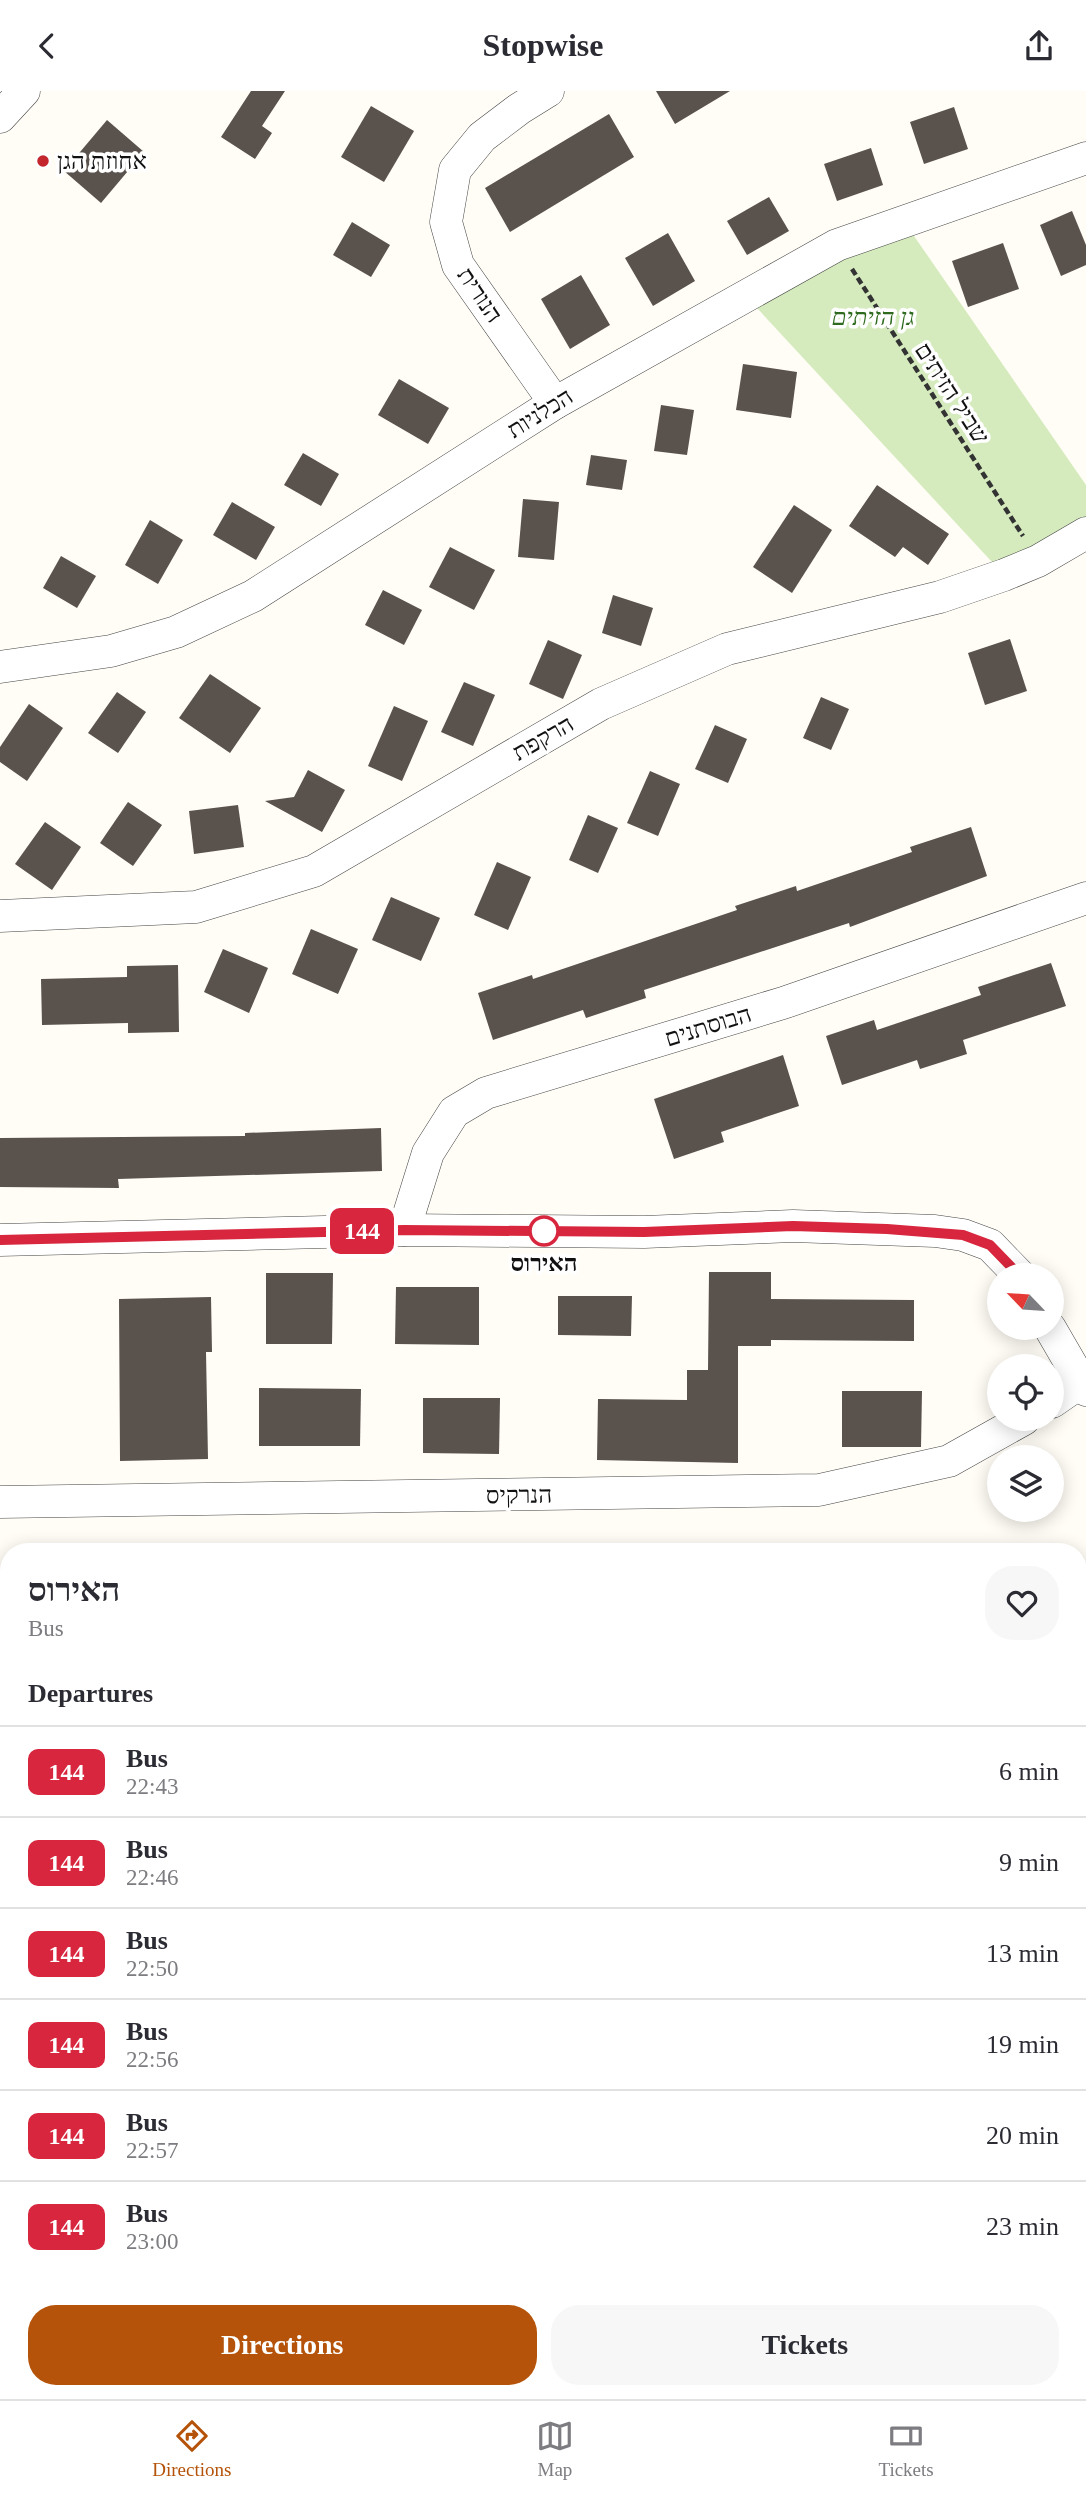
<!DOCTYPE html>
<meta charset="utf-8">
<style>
:root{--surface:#fff;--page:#f7f7f7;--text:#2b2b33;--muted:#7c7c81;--line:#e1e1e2;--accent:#b45309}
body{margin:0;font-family:"Times New Roman",Heebo,serif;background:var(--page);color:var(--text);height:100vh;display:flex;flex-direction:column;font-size:26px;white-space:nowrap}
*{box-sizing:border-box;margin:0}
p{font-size:23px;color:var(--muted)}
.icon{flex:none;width:38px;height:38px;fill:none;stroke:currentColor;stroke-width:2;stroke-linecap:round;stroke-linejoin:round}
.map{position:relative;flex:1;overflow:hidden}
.drawer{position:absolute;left:0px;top:1452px;width:1087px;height:856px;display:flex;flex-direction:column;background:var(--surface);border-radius:28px 28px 0 0;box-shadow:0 4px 18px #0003}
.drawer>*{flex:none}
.badge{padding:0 14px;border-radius:10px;font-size:24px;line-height:46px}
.needle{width:46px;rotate:295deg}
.tools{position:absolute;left:987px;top:1172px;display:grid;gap:14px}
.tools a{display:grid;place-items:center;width:77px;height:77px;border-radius:50%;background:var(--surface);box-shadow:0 4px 18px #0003;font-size:35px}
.map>.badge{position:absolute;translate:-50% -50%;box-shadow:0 0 0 4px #fff}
h2{padding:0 28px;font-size:26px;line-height:63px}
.round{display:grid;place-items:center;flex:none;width:74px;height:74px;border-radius:28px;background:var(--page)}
.summary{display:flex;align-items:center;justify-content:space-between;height:119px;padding:0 28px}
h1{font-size:33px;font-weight:700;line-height:52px}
.cta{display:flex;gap:14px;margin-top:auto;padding:14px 28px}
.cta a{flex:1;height:80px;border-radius:28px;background:var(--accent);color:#fff;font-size:28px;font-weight:700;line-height:80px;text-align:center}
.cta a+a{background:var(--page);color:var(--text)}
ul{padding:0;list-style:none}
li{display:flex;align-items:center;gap:21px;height:91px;padding:0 28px;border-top:2px solid var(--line)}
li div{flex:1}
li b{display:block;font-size:26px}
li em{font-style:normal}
li .badge{min-width:77px;font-weight:700;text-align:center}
header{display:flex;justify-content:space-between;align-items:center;height:91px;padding:0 28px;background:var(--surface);font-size:32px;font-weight:700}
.dock{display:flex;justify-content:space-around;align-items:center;height:98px;border-top:2px solid var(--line);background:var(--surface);font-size:19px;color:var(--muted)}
.dock a{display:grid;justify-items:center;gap:4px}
.dock .selected{color:var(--accent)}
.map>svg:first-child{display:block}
</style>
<header><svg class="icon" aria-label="back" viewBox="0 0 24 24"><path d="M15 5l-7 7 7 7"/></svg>Stopwise<svg class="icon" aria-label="share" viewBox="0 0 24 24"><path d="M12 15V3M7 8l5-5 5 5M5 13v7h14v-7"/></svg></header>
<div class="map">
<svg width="1086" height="2308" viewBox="0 0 1086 2308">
<rect width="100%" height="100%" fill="#fffdf5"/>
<!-- green -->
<g fill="#d5ebbd">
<polygon points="903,129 1086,394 1086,442 1004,484 745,204"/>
<polygon points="0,1593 9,1593 9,2300 286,2300 294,2308 0,2308"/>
<polygon points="1086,1692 1086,1825 1078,1818 1078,1695"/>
</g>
<!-- building -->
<g fill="#5a524d">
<polygon points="251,0 285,0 262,35 272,42 255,68 221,46"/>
<polygon points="656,0 730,0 675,33"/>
<polygon points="371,15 414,40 384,91 341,66"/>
<polygon points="954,16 968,58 924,73 910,31"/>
<polygon points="609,23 634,66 510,141 485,97"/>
<polygon points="107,29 144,61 101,112 64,80"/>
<polygon points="871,57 883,94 837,110 824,73"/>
<polygon points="769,106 789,140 747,164 727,130"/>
<polygon points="1072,120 1086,154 1086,174 1061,185 1040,134"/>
<polygon points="352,131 390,154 371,186 333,164"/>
<polygon points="668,142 695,190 653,215 625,167"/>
<polygon points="1003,152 1019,198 968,216 952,170"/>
<polygon points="581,184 610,234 570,258 541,208"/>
<polygon points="743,273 797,281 791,327 736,319"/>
<polygon points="399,288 449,317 428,353 378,324"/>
<polygon points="661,314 694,319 687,364 654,360"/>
<polygon points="303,362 339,383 321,415 284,394"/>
<polygon points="591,364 627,369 622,399 586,394"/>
<polygon points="877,394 949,443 928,474 903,456 895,466 849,435"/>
<polygon points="523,408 559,411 554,469 518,466"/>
<polygon points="232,411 275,436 256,469 213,444"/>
<polygon points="794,414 832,439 792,502 753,476"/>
<polygon points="150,429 183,449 158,493 125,474"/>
<polygon points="450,456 495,479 474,519 429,496"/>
<polygon points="61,465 96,485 77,517 43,497"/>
<polygon points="383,499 422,519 404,554 365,534"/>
<polygon points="613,504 653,517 641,555 602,542"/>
<polygon points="1010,548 1027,600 985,614 968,562"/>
<polygon points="548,549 582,564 563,608 529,593"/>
<polygon points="210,583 261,617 230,662 179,627"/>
<polygon points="464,591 495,604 473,655 441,641"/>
<polygon points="117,601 146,621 118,662 88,642"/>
<polygon points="821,606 849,618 831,659 803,647"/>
<polygon points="29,613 63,637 27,690 0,671 0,656"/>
<polygon points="394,615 428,630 402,690 368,675"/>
<polygon points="715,634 747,648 728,692 695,678"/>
<polygon points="308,679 345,699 322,741 265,710 294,706"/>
<polygon points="650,680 680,693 658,745 627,732"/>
<polygon points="128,711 162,734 133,775 100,752"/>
<polygon points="238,714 244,756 194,763 189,720"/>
<polygon points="588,724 618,737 598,782 569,769"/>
<polygon points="45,731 81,756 52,799 15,773"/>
<polygon points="971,736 987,785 850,836 849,832 644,899 646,907 586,927 583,919 493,949 478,902 532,884 533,888 737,819 735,815 796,795 797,800 912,761 910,756"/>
<polygon points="497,771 531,786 508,839 474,824"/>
<polygon points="391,806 440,827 421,870 372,849"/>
<polygon points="311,838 358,858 338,903 292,883"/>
<polygon points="223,858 268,877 249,922 204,901"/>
<polygon points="1051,872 1066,915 963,949 967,963 920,978 917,969 842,994 826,945 874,929 877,939 981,904 978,896"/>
<polygon points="178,874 179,941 128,942 128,932 42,934 41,888 127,886 127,875"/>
<polygon points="783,964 799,1015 721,1041 724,1051 674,1068 654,1008"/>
<polygon points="381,1037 382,1080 118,1088 119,1097 0,1096 0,1047 245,1045 245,1042"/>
<polygon points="709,1181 771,1181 771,1208 914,1209 914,1250 771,1249 771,1255 738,1255 738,1372 597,1369 598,1308 687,1309 687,1279 708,1279"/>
<polygon points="266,1182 333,1182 332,1253 266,1253"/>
<polygon points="396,1196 479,1196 479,1254 395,1253"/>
<polygon points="558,1205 632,1205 631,1245 558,1244"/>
<polygon points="211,1206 212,1261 206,1261 208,1368 120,1370 119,1208"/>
<polygon points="259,1297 361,1298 360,1355 259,1355"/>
<polygon points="842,1300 922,1300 921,1356 842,1356"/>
<polygon points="423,1307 500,1307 499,1363 423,1362"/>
</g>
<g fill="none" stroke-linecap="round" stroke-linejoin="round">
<!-- minor casing -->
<g stroke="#444" stroke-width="33">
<g id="minor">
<polyline points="548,0 519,18 482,46 455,79 446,131 458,174 555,312"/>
<polyline points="0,26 24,0"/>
<polyline points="0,576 111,560 176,541 253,505 555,312 837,154 1086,67"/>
<polyline points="0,825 196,816 314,780 601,613 727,558 940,506 1004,484 1038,470 1086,442"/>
<polyline points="404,1139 428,1062 454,1021 486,1002 783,912 1086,807"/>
<polyline points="0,1149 404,1139 644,1141 793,1135 935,1140 963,1144 990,1154 1020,1185"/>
<polyline points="1050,1237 1086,1299"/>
<polyline points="1052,1311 1081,1291"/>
<polyline points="0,1411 819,1399 949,1370 1024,1328"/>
<polyline points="1078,1683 1086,1679"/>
</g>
</g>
<!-- path -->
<g stroke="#333" stroke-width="4.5" stroke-dasharray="7 3.5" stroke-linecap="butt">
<polyline points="852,178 1023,445"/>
<polyline points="1078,1716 1086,1717"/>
<polyline points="1078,1784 1086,1788"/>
<polyline points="1078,1937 1086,1947"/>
<polyline points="0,1949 9,1954"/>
<polyline points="1078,1967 1086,1957"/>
<polyline points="1078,2097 1086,2099"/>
<polyline points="828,2300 830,2308"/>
<polyline points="239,2308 252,2300"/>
</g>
<!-- minor -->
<use href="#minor" stroke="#fff" stroke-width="32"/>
</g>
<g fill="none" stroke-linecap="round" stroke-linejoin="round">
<!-- line casing -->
<g stroke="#fff" stroke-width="16">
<polyline id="line" points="0,1149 404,1139 644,1141 793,1135 887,1138 963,1144 990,1154 1020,1185"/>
</g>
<!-- line -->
<use href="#line" stroke="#d7263d" stroke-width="10"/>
</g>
<!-- markers -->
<circle fill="#c4262e" stroke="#fff" stroke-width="2.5" cx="43" cy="70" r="7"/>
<circle fill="#fff" stroke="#d7263d" stroke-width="3.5" cx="544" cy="1140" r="14"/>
<g text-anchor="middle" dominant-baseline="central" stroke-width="7" stroke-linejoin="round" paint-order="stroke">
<!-- poi labels -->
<g font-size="24" fill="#111" stroke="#fff" text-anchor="start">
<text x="57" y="70">אחוזת הגן</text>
</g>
<!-- street labels -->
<g font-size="24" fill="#111" stroke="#fff">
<text transform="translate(480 204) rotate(56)">הנורית</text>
<text transform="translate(952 302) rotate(57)">שביל הזיתים</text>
<text transform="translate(540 322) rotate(-32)">הכלניות</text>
<text transform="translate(543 647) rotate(-30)">הרקפת</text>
<text transform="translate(708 935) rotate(-17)">הבוסתנים</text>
<text transform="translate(519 1404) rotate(-1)">הנרקיס</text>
</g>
<!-- park labels -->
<g font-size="24" font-style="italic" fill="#2f6b1f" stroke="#fff">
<text x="873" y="226">גן הזיתים</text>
</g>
<!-- stop labels -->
<g font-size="24" font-weight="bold" fill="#111" stroke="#fff">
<text x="544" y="1172">האירוס</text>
</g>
</g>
</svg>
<div class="tools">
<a><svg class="needle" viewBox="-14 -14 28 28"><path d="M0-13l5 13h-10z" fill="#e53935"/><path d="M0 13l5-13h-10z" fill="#7c7c81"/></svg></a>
<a><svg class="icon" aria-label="locate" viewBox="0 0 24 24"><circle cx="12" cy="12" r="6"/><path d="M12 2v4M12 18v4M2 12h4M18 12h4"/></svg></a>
<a><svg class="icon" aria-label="layers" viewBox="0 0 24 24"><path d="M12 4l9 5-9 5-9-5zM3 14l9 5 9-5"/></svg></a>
</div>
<b class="badge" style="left:362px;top:1140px;background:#d7263d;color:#fff">144</b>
<section class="drawer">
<div class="summary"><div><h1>האירוס</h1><p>Bus</p></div><a class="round"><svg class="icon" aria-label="heart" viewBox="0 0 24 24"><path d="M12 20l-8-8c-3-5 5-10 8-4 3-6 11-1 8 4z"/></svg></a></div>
<h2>Departures</h2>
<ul>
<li><span class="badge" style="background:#d7263d;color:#fff">144</span><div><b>Bus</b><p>22:43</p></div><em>6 min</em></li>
<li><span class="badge" style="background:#d7263d;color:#fff">144</span><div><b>Bus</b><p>22:46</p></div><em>9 min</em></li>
<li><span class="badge" style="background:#d7263d;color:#fff">144</span><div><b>Bus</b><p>22:50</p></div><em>13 min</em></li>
<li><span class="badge" style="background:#d7263d;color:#fff">144</span><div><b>Bus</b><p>22:56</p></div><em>19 min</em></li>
<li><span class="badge" style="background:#d7263d;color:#fff">144</span><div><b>Bus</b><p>22:57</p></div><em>20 min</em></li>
<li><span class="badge" style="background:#d7263d;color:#fff">144</span><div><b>Bus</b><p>23:00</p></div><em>23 min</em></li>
</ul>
<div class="cta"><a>Directions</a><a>Tickets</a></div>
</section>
</div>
<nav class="dock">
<a class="selected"><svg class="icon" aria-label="directions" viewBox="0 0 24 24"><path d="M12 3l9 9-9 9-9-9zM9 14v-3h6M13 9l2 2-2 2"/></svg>Directions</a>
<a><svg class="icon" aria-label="map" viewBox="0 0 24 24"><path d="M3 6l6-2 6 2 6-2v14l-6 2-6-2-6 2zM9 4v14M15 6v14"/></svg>Map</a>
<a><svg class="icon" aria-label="tickets" viewBox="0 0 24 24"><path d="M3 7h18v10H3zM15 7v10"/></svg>Tickets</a>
</nav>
